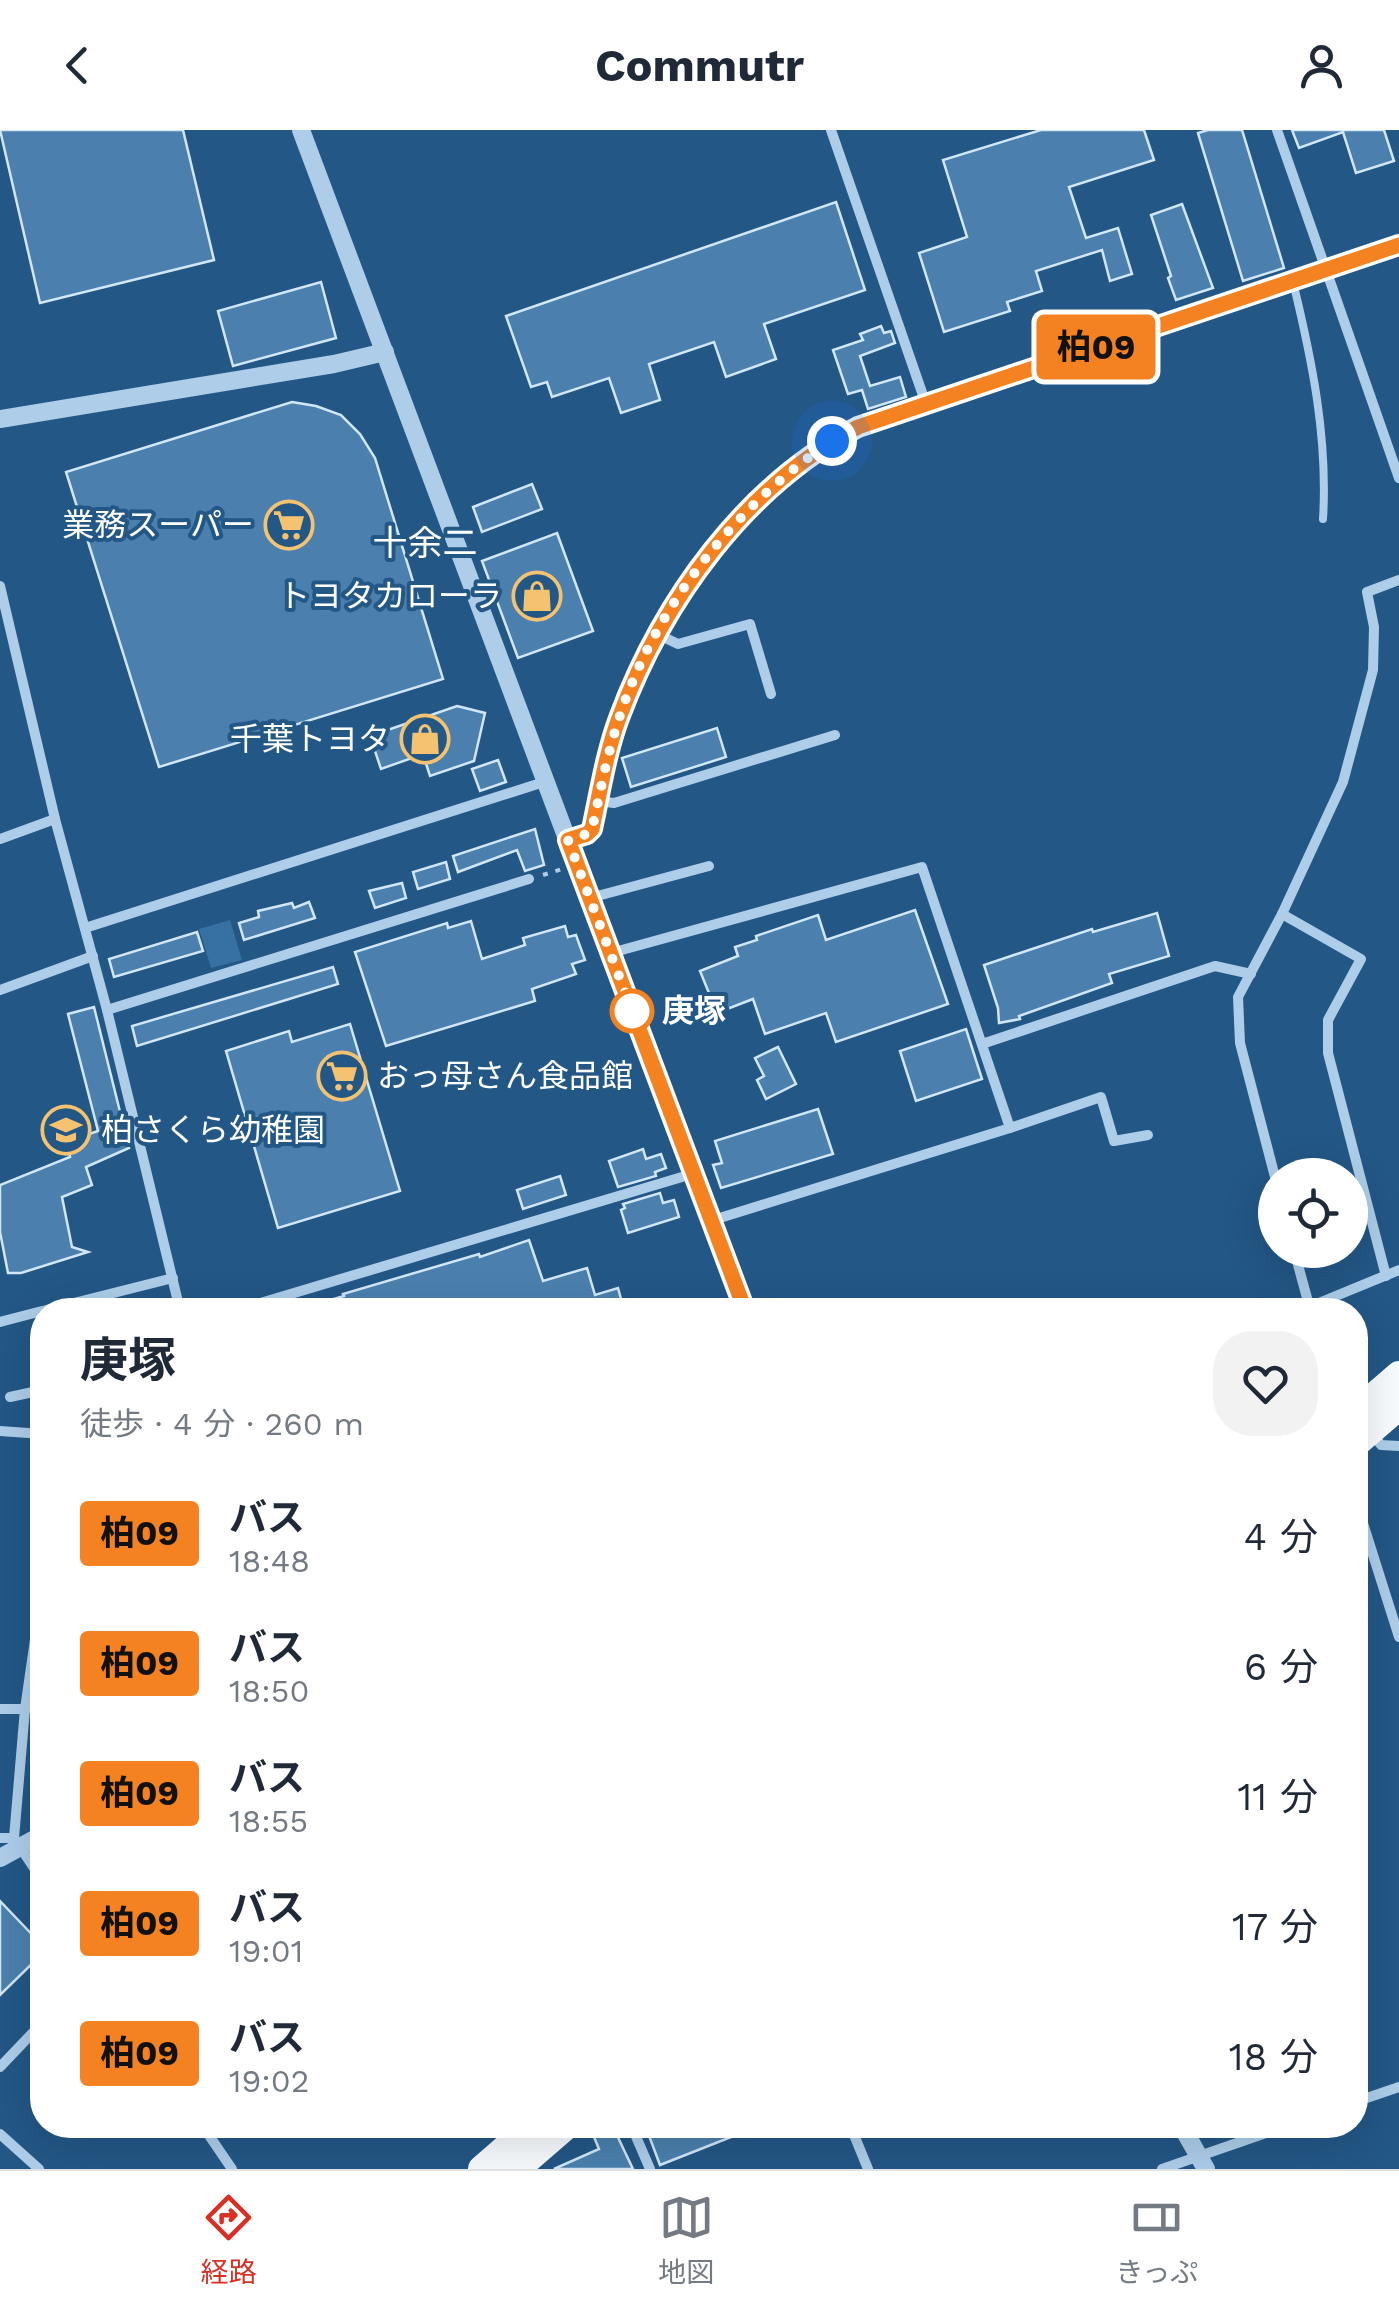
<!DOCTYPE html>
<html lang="ja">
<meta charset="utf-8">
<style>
:root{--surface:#fff;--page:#f2f2f3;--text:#1f2937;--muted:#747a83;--line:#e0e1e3;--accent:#d93025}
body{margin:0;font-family:"Work Sans","Noto Sans JP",sans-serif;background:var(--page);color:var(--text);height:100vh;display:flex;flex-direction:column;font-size:38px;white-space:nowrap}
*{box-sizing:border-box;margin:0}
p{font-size:32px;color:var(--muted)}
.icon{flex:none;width:55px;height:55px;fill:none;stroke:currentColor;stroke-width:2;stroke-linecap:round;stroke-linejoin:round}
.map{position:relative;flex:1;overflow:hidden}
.sheet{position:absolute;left:30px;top:1168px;width:1338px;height:840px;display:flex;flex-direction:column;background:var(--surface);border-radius:40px;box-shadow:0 10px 40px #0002}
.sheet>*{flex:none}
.badge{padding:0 20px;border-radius:8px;font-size:35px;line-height:65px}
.fabs{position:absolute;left:1258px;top:1028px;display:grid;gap:20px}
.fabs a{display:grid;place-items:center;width:110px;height:110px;border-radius:50%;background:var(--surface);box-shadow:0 10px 40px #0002;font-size:50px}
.you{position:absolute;width:50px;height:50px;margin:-25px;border:8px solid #fff;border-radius:50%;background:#1a73e8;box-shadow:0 0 0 15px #1a73e833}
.map>.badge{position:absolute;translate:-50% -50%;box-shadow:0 0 0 5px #fff}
.round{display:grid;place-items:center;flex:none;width:105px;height:105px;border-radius:40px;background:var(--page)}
.headline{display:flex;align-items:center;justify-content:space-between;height:170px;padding:0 50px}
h1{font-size:48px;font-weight:700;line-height:75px}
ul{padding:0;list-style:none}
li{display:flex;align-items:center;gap:30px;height:130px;padding:0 50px}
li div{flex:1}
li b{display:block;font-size:38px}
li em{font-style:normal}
li .badge{min-width:110px;font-weight:700;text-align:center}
header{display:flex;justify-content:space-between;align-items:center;height:130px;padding:0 50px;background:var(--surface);font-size:45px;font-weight:700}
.dock{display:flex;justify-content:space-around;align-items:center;height:140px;border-top:2px solid var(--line);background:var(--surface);font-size:28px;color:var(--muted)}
.dock a{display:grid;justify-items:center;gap:5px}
.dock .selected{color:var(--accent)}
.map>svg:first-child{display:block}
</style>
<header><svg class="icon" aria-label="back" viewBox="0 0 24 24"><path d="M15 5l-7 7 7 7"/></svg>Commutr<svg class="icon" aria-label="person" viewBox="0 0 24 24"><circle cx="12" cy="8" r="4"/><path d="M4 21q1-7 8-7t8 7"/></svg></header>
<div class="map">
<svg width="1399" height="2039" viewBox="0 0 1399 2039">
<rect width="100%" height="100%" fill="#235786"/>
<!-- green -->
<polygon fill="#3770a3" points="230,790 242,830 211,838 199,799"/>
<!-- building -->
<g fill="#4b80ae" stroke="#d1e6f7" stroke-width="2.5">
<polygon points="0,0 183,0 214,130 40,173"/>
<polygon points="1041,0 1144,0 1154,30 1069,57 1086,108 1118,98 1132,144 1110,151 1102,120 1036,141 1042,161 1007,172 1010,181 944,202 919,123 967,107 943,30"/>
<polygon points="1208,0 1242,0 1284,138 1243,151 1198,3"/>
<polygon points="1292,0 1384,0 1394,31 1356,43 1343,2 1299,18"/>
<polygon points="836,72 865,160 764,194 776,229 726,247 714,212 649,234 660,270 621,283 609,248 552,267 547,252 531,257 506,186"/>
<polygon points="1182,74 1213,158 1176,170 1168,148 1171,146 1151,85"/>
<polygon points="321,152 336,208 233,236 218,181"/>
<polygon points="881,196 884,203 891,201 895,213 860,226 870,256 900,247 906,267 868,279 862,260 848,264 833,220 863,210 860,204"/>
<polygon points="292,272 316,276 341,285 360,304 375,328 443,549 159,637 66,342"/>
<polygon points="532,354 542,379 482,402 473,377"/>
<polygon points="557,403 593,501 518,528 482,431"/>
<polygon points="457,576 485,583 474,631 430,646 423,624 381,639 370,606"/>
<polygon points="717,598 726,627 631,657 622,628"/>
<polygon points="498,630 506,652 480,661 472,639"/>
<polygon points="535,699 544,735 525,741 517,720 458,742 453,726"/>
<polygon points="446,732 450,749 418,759 413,742"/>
<polygon points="402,753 406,768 375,778 369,761"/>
<polygon points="309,772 315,788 244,810 239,793 259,787 258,781 292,773 294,778"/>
<polygon points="915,780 948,874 836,912 826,883 765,904 753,869 717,883 700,841 738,826 735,817 757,810 756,806 818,785 826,810"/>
<polygon points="1157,783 1169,826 1109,844 1112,853 1019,886 1020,889 999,893 998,878 984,835 1092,799 1093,802"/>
<polygon points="471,791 482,829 525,815 523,808 565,796 568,807 576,805 585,830 572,834 576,844 532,859 535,871 386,916 355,822 447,793 448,798"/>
<polygon points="197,802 203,821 114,847 109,829"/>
<polygon points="333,837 338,854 137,916 132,896"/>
<polygon points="94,877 129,1018 86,1037 92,1055 62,1067 72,1117 88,1122 21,1143 8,1143 0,1102 0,1055 70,1027 66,1012 98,1001 68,884"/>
<polygon points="350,894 400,1061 278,1098 226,921 289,901 292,912"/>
<polygon points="966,899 982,949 916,971 900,921"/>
<polygon points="778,917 796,954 766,969 757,950 764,946 755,928"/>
<polygon points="818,979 833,1024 721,1058 713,1035 722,1033 715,1011"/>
<polygon points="643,1019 646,1029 661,1024 666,1038 655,1042 656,1046 618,1057 609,1031"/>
<polygon points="560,1046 566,1065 523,1079 517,1060"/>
<polygon points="660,1063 663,1073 674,1070 679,1087 628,1103 621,1080 625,1078 623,1074"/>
<polygon points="529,1110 543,1151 587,1138 595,1165 618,1158 624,1180 311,1180 310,1176 344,1166 343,1164 479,1124 480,1127"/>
<polygon points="0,1771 42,1815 42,1824 0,1865"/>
<polygon points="657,1995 758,1995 759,1996 660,2035 648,2003 659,1999"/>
<polygon points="614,1999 633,2039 554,2039 599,2019 594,2007"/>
</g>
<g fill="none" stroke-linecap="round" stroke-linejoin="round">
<!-- path -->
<polyline stroke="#adcde9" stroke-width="4" stroke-dasharray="5 8" stroke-linecap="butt" points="543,745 562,739"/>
<!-- service -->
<path stroke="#adcde9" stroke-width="8" d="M1293 152C1312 230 1328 308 1323 389"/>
<!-- minor -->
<g stroke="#adcde9" stroke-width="10">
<polyline points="831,0 926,274"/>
<polyline points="1277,0 1399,348"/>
<polyline points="0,456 55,689 107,880 180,1180"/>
<polyline points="657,504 678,514 750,494 771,564"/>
<polyline points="598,671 614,673 835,605"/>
<polyline points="0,709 55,689"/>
<polyline points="590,768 709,736"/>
<polyline points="1282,784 1361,829 1328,890 1328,923 1386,1146"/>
<polyline points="85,798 544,652"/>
<polyline points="611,823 922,737 1010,998 710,1091"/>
<polyline points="0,860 93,826"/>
<polyline points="107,880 529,749"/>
<polyline points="982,914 1215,836 1251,844"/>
<polyline points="1010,998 1101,967 1114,1011 1148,1005"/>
<polyline points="1275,1047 1240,913 1238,867 1282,784 1343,652 1373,540 1374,497 1367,462 1399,450"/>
<polyline points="1294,1120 1310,1179"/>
<polyline points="1309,1177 1399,1140"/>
<polyline points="46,1180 173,1148"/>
<polyline points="237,1180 692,1044"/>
<polyline points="0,1192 42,1181"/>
<polyline points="10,1267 42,1260"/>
<polyline points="0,1301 42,1304"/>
<polyline points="1371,1302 1381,1315 1399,1316"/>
<polyline points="1355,1368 1399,1507"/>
<polyline points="0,1579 25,1579 42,1575"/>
<polyline points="0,1708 14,1708 42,1750"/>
<polyline points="14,1708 25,1579 42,1461"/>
<polyline points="0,1937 42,1893"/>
<polyline points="1355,1972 1399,1957"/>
<polyline points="202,1995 232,2039"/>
<polyline points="631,1995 650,2039"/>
<polyline points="850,1995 868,2039"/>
<polyline points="0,2004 39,2039"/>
<polyline points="1162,2039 1289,1995"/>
</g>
<!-- tertiary -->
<g stroke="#adcde9" stroke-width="18">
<polyline points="301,0 744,1180"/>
<polyline points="0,289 334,234 385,222"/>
<path d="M567 711 587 704 592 699C600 662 606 623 619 587 664 470 744 356 858 297L1399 115"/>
<polyline points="0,1728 42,1705"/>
<polyline points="1181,1995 1206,2039"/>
</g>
<!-- trunk -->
<g stroke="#f8fbfe" stroke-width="28">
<polyline points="1355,1283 1399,1245"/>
<polyline points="1355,1314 1399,1276"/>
<polyline points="482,2039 533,1995"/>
<polyline points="516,2039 567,1995"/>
</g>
</g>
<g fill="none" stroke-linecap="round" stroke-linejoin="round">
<!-- line casing -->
<g stroke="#fff" stroke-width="22">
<path id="line" d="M745 1180 568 710 587 704 592 699C600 662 606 623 619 588 663 470 745 356 858 297L1399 115"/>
</g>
<!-- line -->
<use href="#line" stroke="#f58220" stroke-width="15"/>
<!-- walk -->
<path stroke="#fff" stroke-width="10" stroke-dasharray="0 18" d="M632 881 638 897 568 710 587 704 592 699C600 664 606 629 617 595 651 482 734 376 832 311"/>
</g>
<!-- icons -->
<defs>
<g id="supermarket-ring" transform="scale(2.5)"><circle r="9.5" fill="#235786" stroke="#f5c370" stroke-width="1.5"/><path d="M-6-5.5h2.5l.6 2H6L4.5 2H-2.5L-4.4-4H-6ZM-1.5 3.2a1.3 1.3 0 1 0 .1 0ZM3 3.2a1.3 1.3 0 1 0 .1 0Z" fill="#f5c370"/></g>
<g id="shop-ring" transform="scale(2.5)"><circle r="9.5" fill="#235786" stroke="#f5c370" stroke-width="1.5"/><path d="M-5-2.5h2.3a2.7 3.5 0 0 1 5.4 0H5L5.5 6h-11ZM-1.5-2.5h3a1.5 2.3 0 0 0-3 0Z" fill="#f5c370"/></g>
<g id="school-ring" transform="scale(2.5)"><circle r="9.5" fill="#235786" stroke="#f5c370" stroke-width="1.5"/><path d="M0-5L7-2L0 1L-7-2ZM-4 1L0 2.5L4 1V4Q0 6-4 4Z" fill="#f5c370"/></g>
</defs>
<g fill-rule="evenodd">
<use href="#supermarket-ring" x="289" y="395"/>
<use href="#shop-ring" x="537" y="466"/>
<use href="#shop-ring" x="425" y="609"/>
<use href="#supermarket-ring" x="342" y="946"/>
<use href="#school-ring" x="66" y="1000"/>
</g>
<!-- markers -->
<circle fill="#fff" stroke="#f58220" stroke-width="5" cx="632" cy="881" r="20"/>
<g text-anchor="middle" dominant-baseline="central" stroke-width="8" stroke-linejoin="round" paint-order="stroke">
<!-- poi labels -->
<g font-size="32" fill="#fff" stroke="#235786" text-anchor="end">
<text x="254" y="395">業務スーパー</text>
<text x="502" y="466">トヨタカローラ</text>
<text x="390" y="609">千葉トヨタ</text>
<text x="377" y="946" text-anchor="start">おっ母さん食品館</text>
<text x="101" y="1000" text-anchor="start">柏さくら幼稚園</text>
</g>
<!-- stop labels -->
<g font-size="32" font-weight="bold" fill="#fff" stroke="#235786" text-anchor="start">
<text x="662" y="881">庚塚</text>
</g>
<!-- neighbourhood labels -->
<g font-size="35" fill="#fff" stroke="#235786">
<text x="425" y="413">十余二</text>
</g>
</g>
</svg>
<div class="fabs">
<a><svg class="icon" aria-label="locate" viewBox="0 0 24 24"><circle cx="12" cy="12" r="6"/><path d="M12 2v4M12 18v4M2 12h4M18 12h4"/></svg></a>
</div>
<div class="you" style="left:832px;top:311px"></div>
<b class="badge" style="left:1096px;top:217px;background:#f58220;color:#111">柏09</b>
<section class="sheet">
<div class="headline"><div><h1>庚塚</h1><p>徒歩 · 4 分 · 260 m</p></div><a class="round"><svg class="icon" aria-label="heart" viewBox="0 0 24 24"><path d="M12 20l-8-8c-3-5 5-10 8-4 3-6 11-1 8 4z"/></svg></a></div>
<ul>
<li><span class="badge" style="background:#f58220;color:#111">柏09</span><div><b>バス</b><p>18:48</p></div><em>4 分</em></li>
<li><span class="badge" style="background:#f58220;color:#111">柏09</span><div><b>バス</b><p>18:50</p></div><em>6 分</em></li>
<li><span class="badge" style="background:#f58220;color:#111">柏09</span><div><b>バス</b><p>18:55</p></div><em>11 分</em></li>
<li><span class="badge" style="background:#f58220;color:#111">柏09</span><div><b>バス</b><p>19:01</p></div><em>17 分</em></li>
<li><span class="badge" style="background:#f58220;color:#111">柏09</span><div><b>バス</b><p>19:02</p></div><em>18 分</em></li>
</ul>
</section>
</div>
<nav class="dock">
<a class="selected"><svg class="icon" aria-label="directions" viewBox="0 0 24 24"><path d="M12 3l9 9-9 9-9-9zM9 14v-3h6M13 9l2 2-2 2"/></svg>経路</a>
<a><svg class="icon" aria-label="map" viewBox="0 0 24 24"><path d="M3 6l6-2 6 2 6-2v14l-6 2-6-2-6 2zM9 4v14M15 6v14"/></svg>地図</a>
<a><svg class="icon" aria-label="tickets" viewBox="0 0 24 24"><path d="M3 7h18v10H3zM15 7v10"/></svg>きっぷ</a>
</nav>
